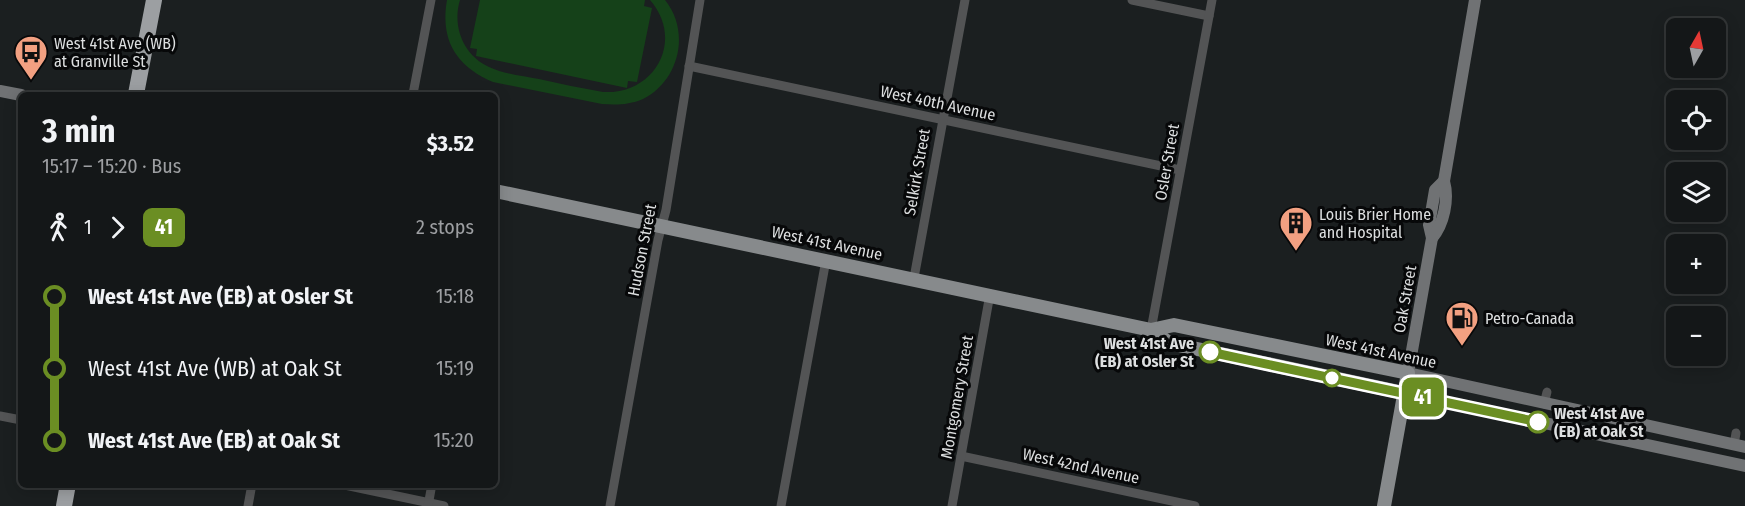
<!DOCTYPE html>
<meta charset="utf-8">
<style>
:root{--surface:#141718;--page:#1d2021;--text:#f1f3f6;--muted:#9d9fa2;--line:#333637}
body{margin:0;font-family:"Fira Sans Condensed",sans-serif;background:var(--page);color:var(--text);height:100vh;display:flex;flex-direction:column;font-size:22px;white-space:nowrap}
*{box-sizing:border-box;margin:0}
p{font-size:20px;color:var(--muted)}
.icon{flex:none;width:33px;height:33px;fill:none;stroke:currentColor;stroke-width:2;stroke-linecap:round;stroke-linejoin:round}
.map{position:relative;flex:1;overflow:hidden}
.sheet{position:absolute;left:18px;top:92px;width:480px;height:396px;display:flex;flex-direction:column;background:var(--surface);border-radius:9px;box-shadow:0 3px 15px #0003,0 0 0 2px var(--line)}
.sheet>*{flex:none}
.badge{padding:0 12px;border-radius:9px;font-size:21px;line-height:39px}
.needle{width:39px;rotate:9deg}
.controls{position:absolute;left:1666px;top:18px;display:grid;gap:12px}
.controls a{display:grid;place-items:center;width:60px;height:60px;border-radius:9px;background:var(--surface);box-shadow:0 3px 15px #0003,0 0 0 2px var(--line);font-size:30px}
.map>.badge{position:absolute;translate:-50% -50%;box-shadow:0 0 0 3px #fff}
.legs{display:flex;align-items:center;gap:9px;height:66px;padding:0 24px;font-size:20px}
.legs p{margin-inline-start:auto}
.summary{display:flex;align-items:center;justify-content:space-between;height:102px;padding:0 24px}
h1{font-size:33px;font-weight:700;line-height:45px}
ul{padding:0 24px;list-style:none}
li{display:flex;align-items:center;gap:21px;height:72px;font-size:22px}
li i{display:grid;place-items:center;width:9px;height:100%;margin:0 8px;background:currentColor}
li i::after{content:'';width:15px;height:15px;margin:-8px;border:4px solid;border-radius:50%;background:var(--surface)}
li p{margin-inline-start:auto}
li:first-child i{background:linear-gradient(#0000 50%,currentColor 0)}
li:last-child i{background:linear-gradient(currentColor 50%,#0000 0)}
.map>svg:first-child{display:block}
</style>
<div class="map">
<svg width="1745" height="506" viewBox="0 0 1745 506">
<rect width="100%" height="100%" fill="#1b1f20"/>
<!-- green -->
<g fill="#154119">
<path d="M447 0H460C452 26 463 55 489 67 504 74 523 76 539 79 560 84 582 88 603 92 655 95 685 40 650 0H665C691 32 679 81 643 99 629 105 616 105 602 104L493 82C456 66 440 40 447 0Z"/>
<polygon points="480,0 645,0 644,6 652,8 637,82 628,81 627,88 476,56 477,49 470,48"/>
</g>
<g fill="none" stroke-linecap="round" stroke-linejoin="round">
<!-- street -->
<g stroke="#535455" stroke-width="9">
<polyline points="1132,0 1209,16"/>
<polyline points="689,66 1180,170"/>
<polyline points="413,94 431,0"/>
<polyline points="914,278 965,0"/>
<polyline points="1151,330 1212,0"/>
<polyline points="1544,404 1547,392"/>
<polyline points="0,416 21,420"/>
<polyline points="1734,445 1736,433"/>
<polyline points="961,456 1195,506"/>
<polyline points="340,484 444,506"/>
<polyline points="248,506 252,484"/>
<polyline points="428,506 432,484"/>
<polyline points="610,506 658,240 666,210 700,0"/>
<polyline points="781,506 826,260"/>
<polyline points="952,506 990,294"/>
</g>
<!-- secondary -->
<g stroke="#707274" stroke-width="12">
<polyline points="0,91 21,95"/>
<polyline points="1444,181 1435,190 1429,225 1432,238 1408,373 1745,447"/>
<path d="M1432 238C1444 224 1449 199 1444 181L1475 0"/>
<polyline points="1404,393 1745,466"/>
</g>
<!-- primary -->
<g stroke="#878a8c" stroke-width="14">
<polyline points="495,191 1151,330 1174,325 1408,373 1384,506"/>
<polyline points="1151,330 1169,343 1404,393"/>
</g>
<!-- highway -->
<g stroke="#9c9fa2" stroke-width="16">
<polyline points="136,94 154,0"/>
<polyline points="64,506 68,484"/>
</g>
</g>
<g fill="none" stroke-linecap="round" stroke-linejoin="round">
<!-- line-1 casing -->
<g stroke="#fff" stroke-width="14">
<polyline id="line-1" points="1210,352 1538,422"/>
</g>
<!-- line-1 -->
<use href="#line-1" stroke="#6b8e23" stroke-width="9"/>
</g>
<!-- icons -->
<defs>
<g id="bus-pin" transform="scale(1.725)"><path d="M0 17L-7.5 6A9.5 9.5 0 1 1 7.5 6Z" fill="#f2a081" stroke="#070809"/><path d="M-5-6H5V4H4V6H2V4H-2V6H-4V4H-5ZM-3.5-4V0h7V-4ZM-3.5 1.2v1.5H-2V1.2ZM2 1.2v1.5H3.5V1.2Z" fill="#111"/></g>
<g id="building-pin" transform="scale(1.725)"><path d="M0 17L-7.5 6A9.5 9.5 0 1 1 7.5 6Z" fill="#f2a081" stroke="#070809"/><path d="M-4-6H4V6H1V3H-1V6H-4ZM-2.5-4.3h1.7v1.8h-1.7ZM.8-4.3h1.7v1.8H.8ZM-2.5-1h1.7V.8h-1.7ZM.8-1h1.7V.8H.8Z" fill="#111"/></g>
<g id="fuel-pin" transform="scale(1.725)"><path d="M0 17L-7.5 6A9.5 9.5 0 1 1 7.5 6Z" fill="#f2a081" stroke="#070809"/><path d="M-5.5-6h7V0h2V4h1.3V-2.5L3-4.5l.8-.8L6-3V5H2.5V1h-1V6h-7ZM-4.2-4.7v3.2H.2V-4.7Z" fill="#111"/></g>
</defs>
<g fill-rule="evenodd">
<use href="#bus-pin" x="31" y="52"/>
<use href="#building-pin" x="1296" y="223"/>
<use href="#fuel-pin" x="1462" y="318"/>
</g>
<!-- markers -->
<g fill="#fff" stroke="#6b8e23" stroke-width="3">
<circle cx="1210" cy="352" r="10"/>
<circle cx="1332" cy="378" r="8"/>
<circle cx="1538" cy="422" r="10"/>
</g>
<g text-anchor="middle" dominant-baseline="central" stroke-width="6" stroke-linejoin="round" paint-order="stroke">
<!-- poi labels -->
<g font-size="16" fill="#dddfe0" stroke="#070809" text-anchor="start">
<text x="54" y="43">West 41st Ave (WB)<tspan x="54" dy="18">at Granville St</tspan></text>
<text x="1319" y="214">Louis Brier Home<tspan x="1319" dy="18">and Hospital</tspan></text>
<text x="1485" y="318">Petro-Canada</text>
</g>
<!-- street labels -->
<g font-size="16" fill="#dddfe0" stroke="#070809">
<text transform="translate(938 103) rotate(12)">West 40th Avenue</text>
<text transform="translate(1167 162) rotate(-80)">Osler Street</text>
<text transform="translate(917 172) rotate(-80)">Selkirk Street</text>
<text transform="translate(827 243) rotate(12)">West 41st Avenue</text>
<text transform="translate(642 250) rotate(-79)">Hudson Street</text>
<text transform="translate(1405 299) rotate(-80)">Oak Street</text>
<text transform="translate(1381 351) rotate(12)">West 41st Avenue</text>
<text transform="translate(957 397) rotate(-80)">Montgomery Street</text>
<text transform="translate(1081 466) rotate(12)">West 42nd Avenue</text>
</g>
<!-- stop labels -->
<g font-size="16" font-weight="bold" fill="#dddfe0" stroke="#070809" text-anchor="end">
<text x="1194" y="343">West 41st Ave<tspan x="1194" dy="18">(EB) at Osler St</tspan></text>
<text x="1554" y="413" text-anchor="start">West 41st Ave<tspan x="1554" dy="18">(EB) at Oak St</tspan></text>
</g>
</g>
</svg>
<div class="controls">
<a><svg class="needle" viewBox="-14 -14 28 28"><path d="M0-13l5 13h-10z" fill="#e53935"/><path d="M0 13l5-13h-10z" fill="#9d9fa2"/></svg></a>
<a><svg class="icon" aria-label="locate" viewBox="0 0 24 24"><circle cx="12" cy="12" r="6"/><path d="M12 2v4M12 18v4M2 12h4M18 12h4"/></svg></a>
<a><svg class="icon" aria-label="layers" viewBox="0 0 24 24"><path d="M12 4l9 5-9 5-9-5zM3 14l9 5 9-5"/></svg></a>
<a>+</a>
<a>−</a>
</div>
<b class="badge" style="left:1423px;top:397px;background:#6b8e23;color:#fff">41</b>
<section class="sheet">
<div class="summary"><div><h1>3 min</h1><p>15:17 – 15:20 · Bus</p></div><b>$3.52</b></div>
<div class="legs"><svg class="icon" aria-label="walk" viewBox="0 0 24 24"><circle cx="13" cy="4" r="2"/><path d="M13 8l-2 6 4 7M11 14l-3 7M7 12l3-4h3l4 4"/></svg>1<svg class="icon" aria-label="forward" viewBox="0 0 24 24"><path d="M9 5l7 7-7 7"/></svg><b class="badge" style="background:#6b8e23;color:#fff">41</b><p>2 stops</p></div>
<ul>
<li><i style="color:#6b8e23"></i><b>West 41st Ave (EB) at Osler St</b><p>15:18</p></li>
<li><i style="color:#6b8e23"></i><span>West 41st Ave (WB) at Oak St</span><p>15:19</p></li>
<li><i style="color:#6b8e23"></i><b>West 41st Ave (EB) at Oak St</b><p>15:20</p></li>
</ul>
</section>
</div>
